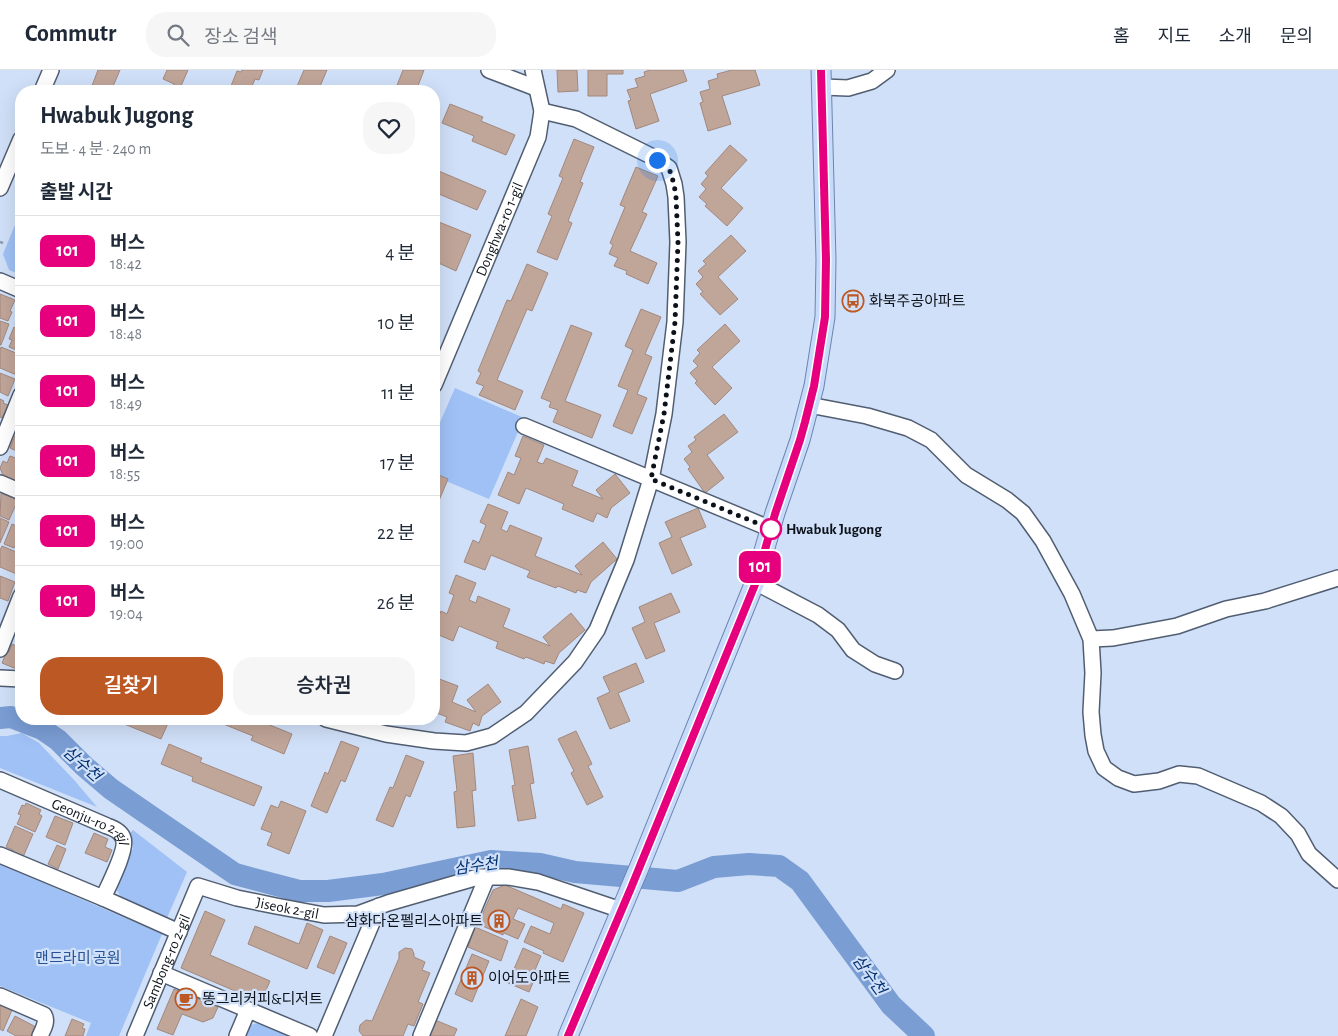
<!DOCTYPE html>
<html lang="ko">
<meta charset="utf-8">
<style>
:root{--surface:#fff;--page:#f6f6f7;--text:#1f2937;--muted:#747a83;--line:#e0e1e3;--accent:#bc5824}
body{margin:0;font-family:"Alegreya Sans","Noto Sans KR",sans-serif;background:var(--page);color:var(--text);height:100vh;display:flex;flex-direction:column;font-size:19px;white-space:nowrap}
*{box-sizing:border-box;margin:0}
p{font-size:16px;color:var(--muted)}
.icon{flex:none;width:28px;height:28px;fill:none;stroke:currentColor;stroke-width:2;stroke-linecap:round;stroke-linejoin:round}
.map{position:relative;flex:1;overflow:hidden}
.side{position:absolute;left:15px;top:15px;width:425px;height:640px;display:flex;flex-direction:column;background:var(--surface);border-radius:20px;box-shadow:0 5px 20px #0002}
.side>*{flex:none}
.badge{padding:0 10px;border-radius:8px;font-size:18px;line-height:32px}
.you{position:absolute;width:25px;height:25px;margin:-12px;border:4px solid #fff;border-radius:50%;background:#1a73e8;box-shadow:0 0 0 8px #1a73e833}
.map>.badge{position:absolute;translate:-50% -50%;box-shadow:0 0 0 2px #fff}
h2{padding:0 25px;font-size:19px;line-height:45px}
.round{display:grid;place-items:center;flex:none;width:52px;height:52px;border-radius:20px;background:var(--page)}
.overview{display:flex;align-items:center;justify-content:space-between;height:85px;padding:0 25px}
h1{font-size:24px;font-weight:600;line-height:38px}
.cta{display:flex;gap:10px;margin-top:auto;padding:10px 25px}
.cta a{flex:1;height:58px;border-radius:20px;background:var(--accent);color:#fff;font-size:20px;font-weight:600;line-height:58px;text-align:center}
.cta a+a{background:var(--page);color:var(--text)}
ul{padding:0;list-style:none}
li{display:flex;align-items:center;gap:15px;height:70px;padding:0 25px;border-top:1px solid var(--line)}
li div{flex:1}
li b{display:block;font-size:19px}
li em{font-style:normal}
li .badge{min-width:55px;font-weight:700;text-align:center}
header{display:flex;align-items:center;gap:30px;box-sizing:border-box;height:70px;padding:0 25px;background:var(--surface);border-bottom:1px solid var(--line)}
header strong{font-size:24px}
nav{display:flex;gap:28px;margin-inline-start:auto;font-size:18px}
.search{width:350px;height:45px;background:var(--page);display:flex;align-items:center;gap:12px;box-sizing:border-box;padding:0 18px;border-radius:20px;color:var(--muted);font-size:19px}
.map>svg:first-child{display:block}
</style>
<header>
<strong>Commutr</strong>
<div class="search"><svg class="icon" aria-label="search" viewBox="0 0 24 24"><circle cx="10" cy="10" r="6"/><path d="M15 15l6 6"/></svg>장소 검색</div>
<nav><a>홈</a><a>지도</a><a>소개</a><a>문의</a></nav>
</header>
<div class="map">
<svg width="1338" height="966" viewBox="0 0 1338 966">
<rect width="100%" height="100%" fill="#d0e0f8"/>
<!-- green -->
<g fill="#9fc1f5">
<polygon points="21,140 21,205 9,200 3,184"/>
<polygon points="455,318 524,348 489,429 434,406 434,366"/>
<polygon points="22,663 39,673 75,711 97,737 0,698 0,666 7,666"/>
<polygon points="133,760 187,802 167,848 121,827 116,819 133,778 130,763"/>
<polygon points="0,794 162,864 119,966 86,966 91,953 0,916"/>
<polygon points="261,952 292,966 246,966 251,955"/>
</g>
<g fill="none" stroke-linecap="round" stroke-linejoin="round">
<!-- river -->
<polyline stroke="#7a9dd4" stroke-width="22" points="0,648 11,647 42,659 58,670 84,696 111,719 235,804 299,821 328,821 383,814 491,791 540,794 575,802 678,811 714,797 749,794 779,796 800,811 891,935 924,966"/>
</g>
<!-- building -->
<g fill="#c0a599" stroke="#a3887d">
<polygon points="98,0 120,0 111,21 90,21"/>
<polygon points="167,0 188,0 181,16 194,21 173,21 174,20 172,19 174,14 163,9"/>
<polygon points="242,0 263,0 259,10 255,9 250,21 229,21 237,1 241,2"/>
<polygon points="304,0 327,0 318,21 295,21"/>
<polygon points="403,0 424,0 416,21 390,21 392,17 396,18"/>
<polygon points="557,0 577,0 578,21 558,22"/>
<polygon points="588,0 623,0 623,4 607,4 607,26 588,26"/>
<polygon points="650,0 683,0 687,11 650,24 659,51 636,59 628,31 631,30 627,20 638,17 635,9 645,6 644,2"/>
<polygon points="732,0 755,0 760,15 722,26 731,54 708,61 700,33 703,32 700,22 710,19 708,11 718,8 717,4"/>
<polygon points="450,34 483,47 481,51 515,65 506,85 472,71 474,66 442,53"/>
<polygon points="574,69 594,77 580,112 583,113 568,151 572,153 557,190 537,182 552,146 548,144 563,108 559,106"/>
<polygon points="730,75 747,90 721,118 743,138 727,156 705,136 707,134 699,127 706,119 701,114 708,106 705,103"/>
<polygon points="636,97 658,106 642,142 647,144 630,181 657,193 648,214 626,204 627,201 614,196 618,188 609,184 613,175 610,173 625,137 620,135"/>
<polygon points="434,99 486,121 477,140 434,122"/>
<polygon points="434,150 471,165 456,201 434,191"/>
<polygon points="731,165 746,181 718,207 738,229 720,245 700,224 703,222 696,214 703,207 698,201 706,194 703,191"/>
<polygon points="527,194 548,203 532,241 527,239 497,310 523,321 515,340 479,325 484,316 476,313 481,303 478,301 507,230 511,231"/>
<polygon points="0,224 15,230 10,241 12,242 8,251 0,248"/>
<polygon points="21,237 21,257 15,254"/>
<polygon points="641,239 661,247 645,284 652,287 637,324 647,328 632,364 613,356 628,320 618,316 633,280 625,276"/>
<polygon points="0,251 9,254 1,275 0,275"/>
<polygon points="725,254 740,271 712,297 732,318 715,335 695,313 697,311 690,303 698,296 693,291 700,283 697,280"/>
<polygon points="571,255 592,263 565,331 601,345 592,368 553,352 558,340 549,337 551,332 541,328"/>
<polygon points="14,257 21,260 21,282 9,277 12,270 9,269"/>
<polygon points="1,277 21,285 21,300 19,306 0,298 0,280"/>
<polygon points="0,303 15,309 8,326 0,322"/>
<polygon points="0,329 4,331 3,333 8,335 2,348 0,347"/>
<polygon points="724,344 738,362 707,385 724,408 705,423 688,399 690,397 684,389 692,382 688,376 696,370 694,367"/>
<polygon points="16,363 21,365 21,383 10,378"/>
<polygon points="523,366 544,375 537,392 543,394 546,388 578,401 572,416 603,429 596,420 615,404 630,423 611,438 607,448 597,443 593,452 562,439 564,434 526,418 519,434 498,425 508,402 514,405 521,388 515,386"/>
<polygon points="10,386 21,390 21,404 18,412 3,405 0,398 3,391 7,393"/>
<polygon points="434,403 448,409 435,440 434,439"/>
<polygon points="1,423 18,430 9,450 0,446"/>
<polygon points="21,432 21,456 16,454 21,441 17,440"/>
<polygon points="488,434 508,442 501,459 507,462 510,455 542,468 535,486 582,505 575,496 603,472 617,489 591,512 586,523 577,520 576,523 558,516 556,518 527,507 530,501 491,485 485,500 464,492 473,470 479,473 486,455 480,452"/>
<polygon points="698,438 706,457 680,468 692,495 672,504 659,473 672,467 665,452"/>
<polygon points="0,448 9,452 0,473"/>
<polygon points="12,454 21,458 21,476 16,474 14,478 4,474"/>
<polygon points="2,476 21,484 21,499 19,505 0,497 0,480"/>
<polygon points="456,505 476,513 469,530 476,533 478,526 510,539 503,557 550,576 543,567 571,543 585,560 559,583 554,594 545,591 544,594 526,587 524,589 496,578 498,572 459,556 453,571 434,563 434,558 441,541 447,544 454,525 449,523"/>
<polygon points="0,506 15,512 8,531 0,528"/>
<polygon points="671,523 680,542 654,553 665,581 646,589 632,558 645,552 639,537"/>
<polygon points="12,574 21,578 21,598 20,598 19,600 2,593 7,581 9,582"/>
<polygon points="636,593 644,612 618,623 630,651 610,659 597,628 610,622 603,607"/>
<polygon points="434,607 458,616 452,632 476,642 467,630 488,614 501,632 482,646 479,656 473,653 470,661 445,652 447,647 434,642"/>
<polygon points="112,649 165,649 169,651 161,669"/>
<polygon points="211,649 261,649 260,651 292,664 284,684 251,670 253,666"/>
<polygon points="576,661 592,694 588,696 603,727 587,735 571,703 574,701 558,669"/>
<polygon points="341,671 359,678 345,712 341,710 327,743 311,736 325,702 328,704"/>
<polygon points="169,674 202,688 200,692 262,717 254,736 192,711 193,707 161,694"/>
<polygon points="528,676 534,713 530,714 536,748 518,751 512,716 515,715 509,680"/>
<polygon points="473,683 476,720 472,721 475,756 457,758 454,722 457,721 453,686"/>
<polygon points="406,685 424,692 410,727 406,725 393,757 376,750 390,717 393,718"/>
<polygon points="281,731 306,741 289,784 267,775 272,763 261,759 271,735 278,738"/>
<polygon points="26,733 41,740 39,744 42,746 35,762 17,754 21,745 18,744 22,735 25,736"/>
<polygon points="55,746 73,753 65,775 46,767"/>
<polygon points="15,756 33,764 23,787 12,783 13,780 6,777"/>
<polygon points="94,763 108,769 105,777 112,780 107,792 85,783"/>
<polygon points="57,775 66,779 58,799 48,794"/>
<polygon points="505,815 561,839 563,834 584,843 563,892 543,883 544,881 524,872 531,856 550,864 554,853 518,838 513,849 525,854 518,869 504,863 503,865 478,854 493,820"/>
<polygon points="205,841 225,850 210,885 270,911 261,932 181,898"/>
<polygon points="307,853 323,860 307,899 248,874 255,856 299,874"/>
<polygon points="475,857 508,871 501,891 468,877"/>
<polygon points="330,866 347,873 334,904 317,897"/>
<polygon points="405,878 412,879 414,884 414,887 425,892 422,900 430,903 418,932 423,934 414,956 408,954 403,966 363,966 359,961 360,955 366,950 372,951 399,888 399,882"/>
<polygon points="523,878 541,886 535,900 538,901 529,922 508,913"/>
<polygon points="472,884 489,891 472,932 455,924"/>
<polygon points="174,919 218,937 213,948 203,952 182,944 173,965 157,959"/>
<polygon points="521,929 538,937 526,966 505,966"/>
<polygon points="0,935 12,940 3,961 0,959"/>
<polygon points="15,946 36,957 31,966 16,966 7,961"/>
<polygon points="72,949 84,954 82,958 85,959 83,966 65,966"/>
<polygon points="435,950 457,959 454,966 431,966 429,965"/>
</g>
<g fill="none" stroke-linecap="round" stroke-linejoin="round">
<!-- minor casing -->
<g stroke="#515e72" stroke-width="18">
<g id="minor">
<polyline points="489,0 536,18"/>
<polyline points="823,17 848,18 872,11 887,0"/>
<polyline points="42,21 51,0"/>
<polyline points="0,118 21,69"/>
<polyline points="0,211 21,220"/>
<path id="s1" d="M434 315 538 67 542 41 533 0"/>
<polyline points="809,335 867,346 908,358 931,370 966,405 1007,430 1023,443 1043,471 1072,524 1091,569 1093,603 1091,642 1093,665 1096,681 1104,698 1118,708 1134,714 1159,711 1179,704 1198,706 1261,733 1281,746 1298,764 1309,784 1338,810"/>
<polyline points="524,356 771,459"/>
<polyline points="0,377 21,325"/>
<polyline points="0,413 21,422"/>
<polyline points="755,512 818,545 838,560 853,580 875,594 895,601"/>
<polyline points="1091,569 1113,568 1177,556 1226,539 1265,531 1338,508"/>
<polyline points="0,579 21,526"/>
<polyline points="0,608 21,609"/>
<polyline points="326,649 386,664 434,671 466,673 492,666 526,643 575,592 597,560 626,490 651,409 664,344 675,252 678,172 676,127 674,114 669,98 655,88 576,49 542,41"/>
<path id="s2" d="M0 710 107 756C113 758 121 762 123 768 128 778 108 817 103 828L179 862"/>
<polyline points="0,785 103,828"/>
<polyline points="161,903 310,966"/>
<path d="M0 926 44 945C48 952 43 959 40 966"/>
<path id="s3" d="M135 966 198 816 237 828 276 836 324 845 358 844 388 833 478 807H508L538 812 621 840"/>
<polyline points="237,966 248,940"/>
<polyline points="324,966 379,836"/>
<polyline points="421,966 487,807"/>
</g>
</g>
<!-- major casing -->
<g stroke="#6d85ac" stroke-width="21">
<polyline id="major" points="568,966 641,793 755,512 775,443 800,370 814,316 825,247 826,190 821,0"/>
</g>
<!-- path -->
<polyline stroke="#8d99ac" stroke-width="2.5" stroke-dasharray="4 2.5" stroke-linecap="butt" points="0,172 3,173"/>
<!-- minor -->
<use href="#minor" stroke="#fff" stroke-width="15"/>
<!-- major -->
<use href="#major" stroke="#c6dbfc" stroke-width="19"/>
</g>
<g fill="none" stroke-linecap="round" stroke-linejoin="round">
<!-- line casing -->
<g stroke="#fff" stroke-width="11">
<polyline id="line" points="568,966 631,818 756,512 775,444 800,370 805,352 814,316 825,247 826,190 821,0"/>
</g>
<!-- line -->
<use href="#line" stroke="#e6007e" stroke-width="8"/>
<!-- walk -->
<polyline stroke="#0d121a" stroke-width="5" stroke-dasharray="0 9" points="657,90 669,98 674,114 676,127 678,172 675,252 664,344 651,409 771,459"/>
</g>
<!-- icons -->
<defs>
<g id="bus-ring" transform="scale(1.125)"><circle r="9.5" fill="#d0e0f8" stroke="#bc5824" stroke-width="1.5"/><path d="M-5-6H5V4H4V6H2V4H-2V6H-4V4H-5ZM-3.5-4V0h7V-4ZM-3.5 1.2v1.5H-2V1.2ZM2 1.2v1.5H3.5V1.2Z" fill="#bc5824"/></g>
<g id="building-ring" transform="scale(1.125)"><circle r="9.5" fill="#d0e0f8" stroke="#bc5824" stroke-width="1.5"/><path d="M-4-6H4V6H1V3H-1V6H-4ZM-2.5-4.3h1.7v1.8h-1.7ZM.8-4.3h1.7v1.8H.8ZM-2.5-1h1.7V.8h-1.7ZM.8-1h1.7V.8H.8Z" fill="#bc5824"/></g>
<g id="cafe-ring" transform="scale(1.125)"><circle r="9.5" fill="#d0e0f8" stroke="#bc5824" stroke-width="1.5"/><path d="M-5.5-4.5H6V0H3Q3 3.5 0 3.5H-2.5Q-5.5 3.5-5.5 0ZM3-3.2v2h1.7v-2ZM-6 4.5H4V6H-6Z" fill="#bc5824"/></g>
</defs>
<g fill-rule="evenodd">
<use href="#bus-ring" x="853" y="231"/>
<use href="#building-ring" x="499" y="851"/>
<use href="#building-ring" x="472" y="908"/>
<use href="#cafe-ring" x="186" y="929"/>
</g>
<!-- markers -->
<circle fill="#fff" stroke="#e6007e" stroke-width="2.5" cx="771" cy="459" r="10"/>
<g text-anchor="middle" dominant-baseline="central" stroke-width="4.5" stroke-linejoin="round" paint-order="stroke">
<!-- street labels -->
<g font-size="15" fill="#0d121a" stroke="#d0e0f8">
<text stroke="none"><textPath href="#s1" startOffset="169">Donghwa-ro 1-gil</textPath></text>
<text stroke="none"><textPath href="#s2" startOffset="101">Geonju-ro 2-gil</textPath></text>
<text stroke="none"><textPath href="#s3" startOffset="255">Jiseok 2-gil</textPath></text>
<text stroke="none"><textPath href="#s3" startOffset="81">Sambong-ro 2-gil</textPath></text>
</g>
<!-- poi labels -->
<g font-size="15" fill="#0d121a" stroke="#d0e0f8" text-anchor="start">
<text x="869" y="231">화북주공아파트</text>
<text x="483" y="851" text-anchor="end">삼화다온펠리스아파트</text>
<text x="488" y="908">이어도아파트</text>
<text x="202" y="929">똥그리커피&amp;디저트</text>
</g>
<!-- stop labels -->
<g font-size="15" font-weight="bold" fill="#0d121a" stroke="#d0e0f8" text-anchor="start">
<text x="786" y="459">Hwabuk Jugong</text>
</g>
<!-- park labels -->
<g font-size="15" fill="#275395" stroke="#d0e0f8">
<text x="78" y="888">맨드라미 공원</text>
</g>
<!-- water labels -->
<g font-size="16" font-style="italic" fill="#043171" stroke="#d0e0f8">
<text transform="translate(82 694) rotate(41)">삼수천</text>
<text transform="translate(476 796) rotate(-8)">삼수천</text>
<text transform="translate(869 905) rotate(54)">삼수천</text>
</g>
</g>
</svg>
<div class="you" style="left:657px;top:90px"></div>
<b class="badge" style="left:760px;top:497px;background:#e6007e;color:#fff">101</b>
<section class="side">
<div class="overview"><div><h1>Hwabuk Jugong</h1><p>도보 · 4 분 · 240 m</p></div><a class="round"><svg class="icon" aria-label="heart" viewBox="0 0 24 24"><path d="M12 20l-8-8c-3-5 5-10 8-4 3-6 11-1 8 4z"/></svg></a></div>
<h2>출발 시간</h2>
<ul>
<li><span class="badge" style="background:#e6007e;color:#fff">101</span><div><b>버스</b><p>18:42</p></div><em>4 분</em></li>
<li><span class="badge" style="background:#e6007e;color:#fff">101</span><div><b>버스</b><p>18:48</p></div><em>10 분</em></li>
<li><span class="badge" style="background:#e6007e;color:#fff">101</span><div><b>버스</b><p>18:49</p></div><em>11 분</em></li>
<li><span class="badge" style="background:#e6007e;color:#fff">101</span><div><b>버스</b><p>18:55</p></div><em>17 분</em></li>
<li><span class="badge" style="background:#e6007e;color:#fff">101</span><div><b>버스</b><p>19:00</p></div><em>22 분</em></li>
<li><span class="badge" style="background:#e6007e;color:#fff">101</span><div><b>버스</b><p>19:04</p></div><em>26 분</em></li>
</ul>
<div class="cta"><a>길찾기</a><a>승차권</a></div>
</section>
</div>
